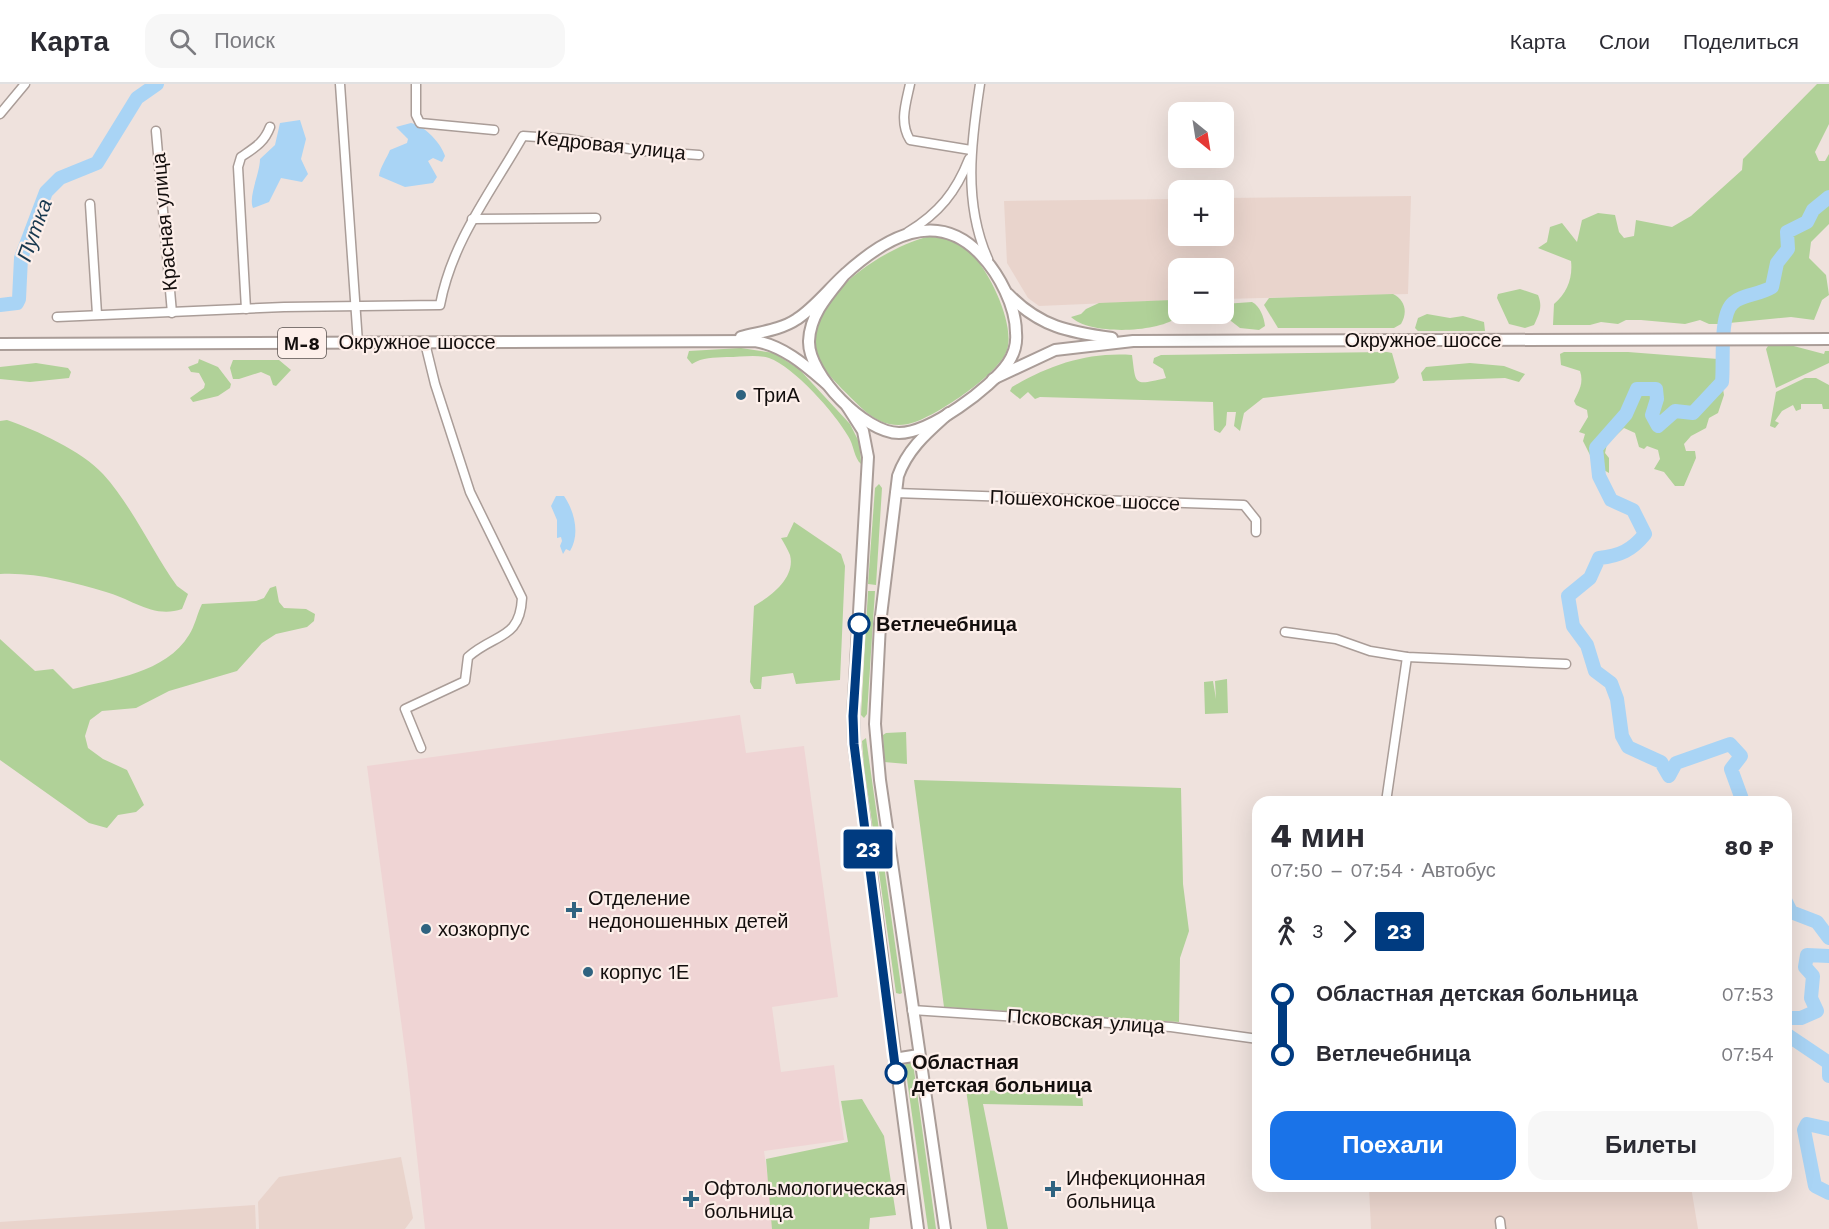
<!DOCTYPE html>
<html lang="ru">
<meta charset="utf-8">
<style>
:root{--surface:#fff;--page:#f7f7f7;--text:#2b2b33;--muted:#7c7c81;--line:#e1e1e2;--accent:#1a73e8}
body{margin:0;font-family:"Work Sans",sans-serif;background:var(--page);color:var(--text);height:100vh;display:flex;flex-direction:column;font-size:22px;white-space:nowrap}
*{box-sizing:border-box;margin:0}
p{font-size:20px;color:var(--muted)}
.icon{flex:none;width:33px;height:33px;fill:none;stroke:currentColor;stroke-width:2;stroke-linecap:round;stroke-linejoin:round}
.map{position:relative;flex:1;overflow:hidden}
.panel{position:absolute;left:1252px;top:712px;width:540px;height:396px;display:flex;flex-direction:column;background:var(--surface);border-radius:18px;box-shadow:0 6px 24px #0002}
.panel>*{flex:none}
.badge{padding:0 12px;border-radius:4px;font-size:21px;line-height:39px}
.needle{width:39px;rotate:150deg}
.controls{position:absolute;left:1168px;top:18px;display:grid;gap:12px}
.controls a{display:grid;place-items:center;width:66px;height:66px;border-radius:12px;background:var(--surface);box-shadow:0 6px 24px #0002;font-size:30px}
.map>.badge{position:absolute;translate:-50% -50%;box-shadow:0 0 0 3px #fff}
.legs{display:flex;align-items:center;gap:9px;height:66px;padding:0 18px;font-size:20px}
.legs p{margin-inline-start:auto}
.head{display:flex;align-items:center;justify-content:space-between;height:102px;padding:0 18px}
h1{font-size:33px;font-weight:800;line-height:45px}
.primary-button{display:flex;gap:12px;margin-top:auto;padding:12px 18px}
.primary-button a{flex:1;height:69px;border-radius:18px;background:var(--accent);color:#fff;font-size:24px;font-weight:800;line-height:69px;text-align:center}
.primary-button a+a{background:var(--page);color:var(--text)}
ul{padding:0 18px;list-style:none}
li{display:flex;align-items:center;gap:21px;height:60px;font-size:22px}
li i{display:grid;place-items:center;width:9px;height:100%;margin:0 8px;background:currentColor}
li i::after{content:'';width:15px;height:15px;margin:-8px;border:4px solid;border-radius:50%;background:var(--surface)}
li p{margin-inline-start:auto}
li:first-child i{background:linear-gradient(#0000 50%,currentColor 0)}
li:last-child i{background:linear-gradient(currentColor 50%,#0000 0)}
header{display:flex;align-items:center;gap:36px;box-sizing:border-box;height:84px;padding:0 30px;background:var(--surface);border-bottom:2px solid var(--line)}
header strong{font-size:28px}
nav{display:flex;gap:33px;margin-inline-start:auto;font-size:21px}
.search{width:420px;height:54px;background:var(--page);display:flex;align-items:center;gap:15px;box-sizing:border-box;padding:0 21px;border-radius:18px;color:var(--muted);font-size:22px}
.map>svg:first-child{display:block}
</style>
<header>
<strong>Карта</strong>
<div class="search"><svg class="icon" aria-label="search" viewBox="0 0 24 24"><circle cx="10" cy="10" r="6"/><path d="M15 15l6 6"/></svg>Поиск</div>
<nav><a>Карта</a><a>Слои</a><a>Поделиться</a></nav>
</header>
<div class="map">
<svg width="1829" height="1145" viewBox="0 0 1829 1145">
<rect width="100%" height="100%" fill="#efe2dd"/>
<!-- built -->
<g fill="#e9d4cc">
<polygon points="1411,112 1408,210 1224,215 1224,184 1179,184 1179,216 1039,222 1028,214 1007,179 1004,117 1179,115 1179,152 1224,152 1224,114"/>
<polygon points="401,1073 413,1134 405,1145 259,1145 258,1118 279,1093"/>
<polygon points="1369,1103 1691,1103 1698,1145 1371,1145"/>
<polygon points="255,1121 256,1145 0,1145 0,1138"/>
</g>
<!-- medical -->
<polygon fill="#efd4d4" points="740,631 746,669 804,662 838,913 772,923 781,988 834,981 844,1056 764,1067 775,1145 425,1145 407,982 367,682"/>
<!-- green -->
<g fill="#b0d198">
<path d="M1817 0H1829V40L1815 68 1819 77H1825L1829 70V140L1811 158 1809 174 1826 191 1829 211 1822 216 1814 236 1791 233 1719 240H1709L1700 236 1685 240 1641 236H1626L1618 240 1601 238 1590 241H1553L1554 220C1567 209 1573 194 1571 177L1538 164 1547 158 1550 143 1562 139 1577 158 1582 136 1598 129 1615 131 1619 148 1624 154 1634 152 1636 136 1672 143 1691 132 1742 86 1743 75Z"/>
<path d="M927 153C940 153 951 154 962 161 985 176 1016 239 1007 266 999 290 939 330 915 338 904 342 891 342 880 337 865 330 854 316 842 305 832 294 820 283 816 268 804 214 884 164 927 153Z"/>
<path d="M1520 205 1538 211C1543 223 1539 230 1534 241L1525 244 1509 240 1497 214 1498 210Z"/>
<path d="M1393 210C1405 216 1408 228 1401 240L1394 244H1278L1264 221 1269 214Z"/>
<path d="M1172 216 1179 220 1176 234C1156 249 1089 251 1071 233L1081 230 1086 225 1099 219Z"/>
<path d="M1252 218C1260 222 1264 233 1265 242L1259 246 1240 244 1222 230H1224V220Z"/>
<polygon points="1427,230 1450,234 1463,232 1484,238 1485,247 1418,247 1415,244 1418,234"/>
<polygon points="1786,260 1824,270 1825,267 1829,267 1829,279 1776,304 1766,265 1768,262"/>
<path d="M741 264 774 269 799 285 850 340 860 360 861 380C854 374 854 361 848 352 835 329 794 283 769 274 757 270 740 273 727 273 713 274 703 273 692 280L687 274 689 267Z"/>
<path d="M1387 268 1392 269 1399 294 1394 299 1263 314 1244 329 1240 347 1234 342 1236 328H1227L1226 341 1220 349 1214 346 1213 318 1040 313 1035 315 1028 308 1020 315 1010 307 1012 303C1050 281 1087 268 1132 271 1136 301 1133 302 1166 294L1163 285 1153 279 1154 274 1161 271Z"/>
<path d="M1564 268H1628L1718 275 1724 311 1718 329 1709 334 1706 344 1691 352 1684 360 1686 367H1695L1696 374 1684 402H1675L1664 388 1654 385 1660 375 1658 366 1647 362 1644 365 1639 363 1635 349 1624 344 1607 360 1605 369 1609 374V389L1595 381 1583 357 1585 350 1579 348 1588 333 1587 326 1576 321 1574 317C1579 307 1584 299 1580 287L1561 281 1560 270Z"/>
<polygon points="199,275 218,283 231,300 230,304 218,312 193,318 190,314 204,304 205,300 199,289 191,288 188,283 198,279"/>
<polygon points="233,276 279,276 291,286 276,302 273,301 270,292 261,288 239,295 233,295 230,284"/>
<polygon points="36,279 68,284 71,288 69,294 30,298 0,295 0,283"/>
<polygon points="1470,279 1504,282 1525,290 1519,298 1505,294 1423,297 1421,289 1426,283"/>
<polygon points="1805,294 1816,294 1829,301 1829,325 1823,325 1822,320 1801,320 1801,325 1796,327 1793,321 1782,327 1775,337 1779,339 1775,344 1770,342 1776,308"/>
<path d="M7 336C36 346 82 367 103 390 132 422 152 467 177 502L188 510 182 525C154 535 132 515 106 508 72 498 35 488 0 490V337Z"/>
<polygon points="879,400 882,404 876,501 868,500 875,404"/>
<path d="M794 438 841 470 845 482 840 596 796 600 793 589 762 593 761 605H754L750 598 754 522C770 513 796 494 790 471 788 466 784 459 781 454L787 453Z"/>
<path d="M276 502 279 518 284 524 306 525 315 530 314 537 307 543 276 550 262 559 237 587 169 607 136 624 102 627 90 636 85 652 88 664 103 675 127 686 144 721 136 728 118 731 107 744 89 739 0 676V555L35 587 53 585 73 605C112 595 166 589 189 551 195 542 197 530 202 520L256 517 264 514 270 504Z"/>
<polygon points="868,507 875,507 867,630 864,634 861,631"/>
<polygon points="1227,595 1228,629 1205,630 1204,598 1213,597 1216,615 1215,597"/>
<polygon points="906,648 907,680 884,678 883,651 886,649"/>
<polygon points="866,654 902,909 900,910 896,909 864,682 862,657"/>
<polygon points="914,696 1181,704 1183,800 1189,847 1180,874 1179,938 944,923"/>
<polygon points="911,976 913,979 936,1145 928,1145 905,981"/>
<polygon points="966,1006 1082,1009 1083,1022 983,1020 1008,1145 987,1145"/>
<polygon points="862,1015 884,1052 896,1131 870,1134 869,1145 772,1145 766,1075 848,1058 841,1017"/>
</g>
<!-- water -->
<g fill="#a9d4f5">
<path d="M300 36 306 55 301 75 308 90 302 98 281 94 269 118 253 124C248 113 260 89 260 75L275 61 280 39Z"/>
<path d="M411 39C425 42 441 59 445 72L442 78 433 74 428 77 437 93 433 99 405 103 379 92C380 83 387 74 390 66L407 59 408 55 396 43Z"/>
<path d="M556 412H564C575 428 580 451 570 467L566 465 563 470 560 462 562 457 561 453 557 454V436L551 422Z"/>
</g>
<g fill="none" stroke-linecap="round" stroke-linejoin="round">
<!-- river -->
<g stroke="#a9d4f5" stroke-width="14">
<polyline points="0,221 17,219 19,215 21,174 46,108 60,94 97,79 137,14 157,0"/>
<path d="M1743 718 1731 685 1741 672 1730 660 1676 679 1669 692 1661 678 1628 663 1622 652 1617 615 1611 599 1595 587 1587 561 1573 542 1568 512 1590 494 1599 474C1620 472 1632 466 1645 450L1633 426 1611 416 1599 392 1596 364 1626 330 1637 305H1656L1657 315 1652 331 1658 342 1675 327 1693 329 1722 298C1724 279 1719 231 1733 219 1741 211 1759 211 1772 203L1777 179 1788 165 1787 148 1807 138 1813 126 1829 113"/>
<polyline points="1786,818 1791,828 1817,838 1829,854"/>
<polyline points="1786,934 1801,934 1817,927 1811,914 1813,892 1805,883 1807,871 1829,872"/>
<polyline points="1786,950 1829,979 1829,992"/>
<polyline points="1829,1045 1807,1040 1804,1046 1815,1102 1829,1109"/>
</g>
<!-- minor casing -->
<g stroke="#aa9d98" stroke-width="11">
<g id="minor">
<polyline points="340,0 358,259"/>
<polyline points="416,0 416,31 420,39 494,46"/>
<path d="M910 0C906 19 899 38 910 56L971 66"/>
<path d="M980 0C971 59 963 119 988 175"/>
<polyline points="0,30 25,0"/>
<polyline points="156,47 172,229"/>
<polyline points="90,120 97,230"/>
<polyline points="472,135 596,134"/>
<path d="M908 148C939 129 956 108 969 75"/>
<path d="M246 225 238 83 241 73C254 64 264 59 270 43"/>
<path d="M57 233 284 223 440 221C452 157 491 108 523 52L567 55 643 67 699 71"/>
<polyline points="895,409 1244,421 1256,436 1256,448"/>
<polyline points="1285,548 1336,555 1370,567 1407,573 1566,580"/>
<path d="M421 664 405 625 465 597 468 573C495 549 520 556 522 514L470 408 435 300 425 259"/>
<polyline points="1386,718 1407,573"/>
<polyline points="912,926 1171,943 1258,955"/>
<polyline points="1500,1137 1501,1145"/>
</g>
</g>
<!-- major casing -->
<g stroke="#aa9d98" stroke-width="14">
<g id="major">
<path d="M1008 210C1040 243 1069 248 1112 254"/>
<path d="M741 253C759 248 781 246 797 235 814 224 828 206 843 192 884 154 936 123 981 171 999 190 1016 222 1016 249 1017 259 1014 270 1008 279 991 304 930 349 899 349 865 349 808 291 809 257 810 230 829 210 845 190"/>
<path d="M0 260 755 257C784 262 806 282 827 300"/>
<polyline points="993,295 1055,266 1133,257 1829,255"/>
<polyline points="847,322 863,347 868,373 853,632 854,660 918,1145"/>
<polyline points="894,975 919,971"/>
<path d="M945 1145 880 696 875 640 880 540 898 392C908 364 928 348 949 329"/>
</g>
</g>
<!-- minor -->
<use href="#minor" stroke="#fff" stroke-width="8"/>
<!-- major -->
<use href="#major" stroke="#fff" stroke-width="10"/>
</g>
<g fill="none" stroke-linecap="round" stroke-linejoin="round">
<!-- line-1 casing -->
<g stroke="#fff" stroke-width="14">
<polyline id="line-1" points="859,540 853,632 854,660 896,989"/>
</g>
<!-- line-1 -->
<use href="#line-1" stroke="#003b80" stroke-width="9"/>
</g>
<!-- markers -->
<g fill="#2f6380" stroke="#fdefea" stroke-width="2">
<circle cx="741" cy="311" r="6"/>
<path d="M571 817h6v6h6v6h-6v6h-6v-6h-6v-6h6z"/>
<circle cx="426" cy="845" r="6"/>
<circle cx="588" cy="888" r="6"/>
<path d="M1050 1096h6v6h6v6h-6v6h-6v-6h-6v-6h6z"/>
<path d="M688 1106h6v6h6v6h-6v6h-6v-6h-6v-6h6z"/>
</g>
<g fill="#fff" stroke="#003b80" stroke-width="3">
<circle cx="859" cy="540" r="10"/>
<circle cx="896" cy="989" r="10"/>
</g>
<g text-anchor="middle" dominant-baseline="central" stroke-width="4.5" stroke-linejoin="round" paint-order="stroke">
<!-- shield labels -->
<rect fill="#fdefea" stroke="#59524f" stroke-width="1.5" x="278" y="244" width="48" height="30" rx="4.5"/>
<g font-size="18" font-weight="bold" fill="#130e0d">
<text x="302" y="259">М-8</text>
</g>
<!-- street labels -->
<g font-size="20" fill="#130e0d" stroke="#fdefea">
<text transform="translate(611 61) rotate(6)">Кедровая улица</text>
<text transform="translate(164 138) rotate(-95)">Красная улица</text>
<text x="1423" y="256">Окружное шоссе</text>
<text x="417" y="258">Окружное шоссе</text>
<text transform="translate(1085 416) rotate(2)">Пошехонское шоссе</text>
<text transform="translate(1086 937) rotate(4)">Псковская улица</text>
</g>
<!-- poi labels -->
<g font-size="20" fill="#130e0d" stroke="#fdefea" text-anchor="start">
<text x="753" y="311">ТриА</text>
<text x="588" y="814">Отделение<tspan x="588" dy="23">недоношенных детей</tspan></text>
<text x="438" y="845">хозкорпус</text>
<text x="600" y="888">корпус 1Е</text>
<text x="1066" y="1094">Инфекционная<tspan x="1066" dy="23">больница</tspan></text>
<text x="704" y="1104">Офтольмологическая<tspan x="704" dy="23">больница</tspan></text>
</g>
<!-- stop labels -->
<g font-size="20" font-weight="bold" fill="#130e0d" stroke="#fdefea" text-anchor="start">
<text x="876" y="540">Ветлечебница</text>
<text x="912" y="978">Областная<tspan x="912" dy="23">детская больница</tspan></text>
</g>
<!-- water labels -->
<g font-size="21" font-style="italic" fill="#18384f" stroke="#fdefea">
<text transform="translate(34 146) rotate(-70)">Путка</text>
</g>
</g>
</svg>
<div class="controls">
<a><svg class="needle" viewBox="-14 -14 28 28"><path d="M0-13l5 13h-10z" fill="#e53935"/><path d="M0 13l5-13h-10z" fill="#7c7c81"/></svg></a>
<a>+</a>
<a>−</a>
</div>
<b class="badge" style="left:868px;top:765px;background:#003b80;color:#fff">23</b>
<section class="panel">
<div class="head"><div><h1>4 мин</h1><p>07:50 – 07:54 · Автобус</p></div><b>80 ₽</b></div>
<div class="legs"><svg class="icon" aria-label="walk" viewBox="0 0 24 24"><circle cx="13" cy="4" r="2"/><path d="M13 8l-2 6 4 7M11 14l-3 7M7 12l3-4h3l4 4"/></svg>3<svg class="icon" aria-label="forward" viewBox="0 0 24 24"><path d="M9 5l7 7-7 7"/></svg><b class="badge" style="background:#003b80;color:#fff">23</b></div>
<ul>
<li><i style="color:#003b80"></i><b>Областная детская больница</b><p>07:53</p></li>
<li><i style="color:#003b80"></i><b>Ветлечебница</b><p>07:54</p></li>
</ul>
<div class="primary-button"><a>Поехали</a><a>Билеты</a></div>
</section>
</div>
